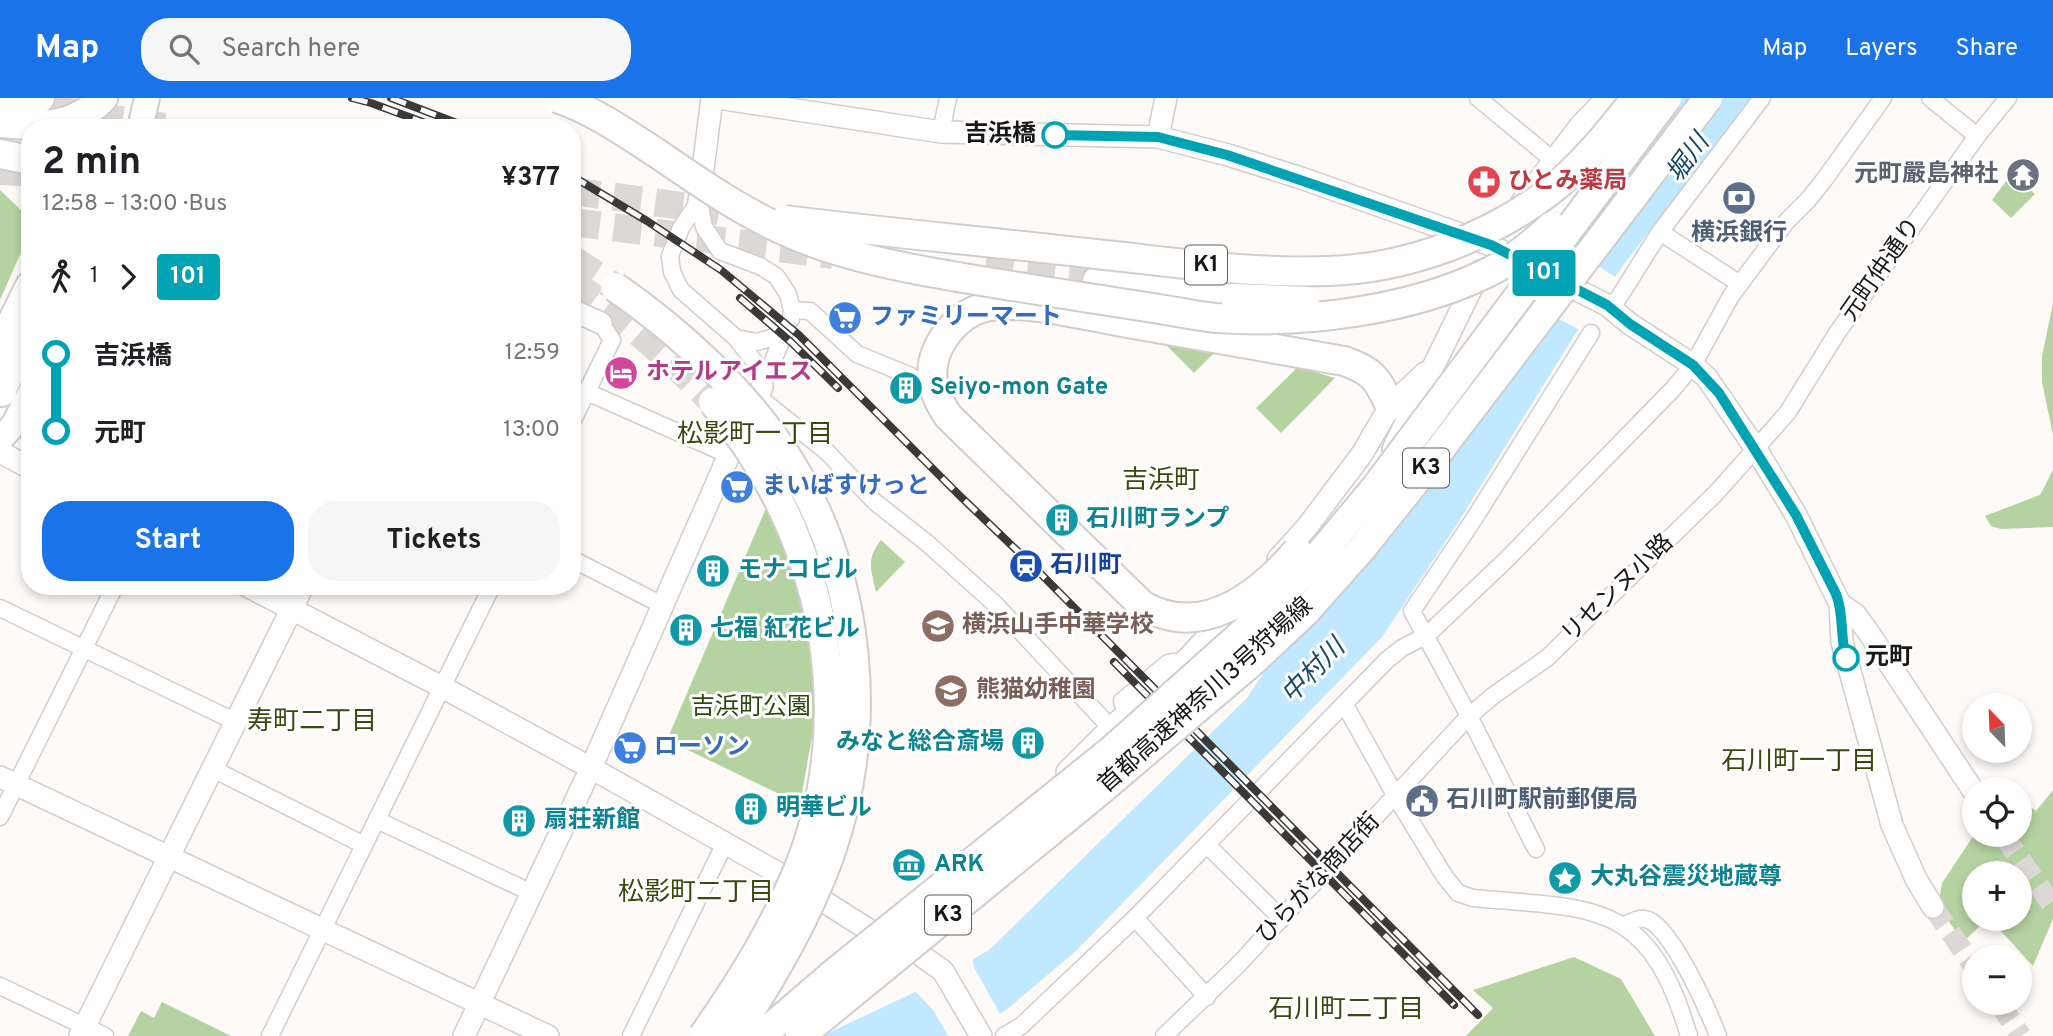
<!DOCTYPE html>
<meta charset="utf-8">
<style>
:root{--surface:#fff;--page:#f6f6f6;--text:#202124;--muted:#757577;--accent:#1a73e8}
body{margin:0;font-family:Overpass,"Noto Sans JP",sans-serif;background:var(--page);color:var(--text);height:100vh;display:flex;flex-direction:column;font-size:26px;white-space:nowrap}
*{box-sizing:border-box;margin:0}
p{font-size:23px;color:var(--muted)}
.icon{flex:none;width:38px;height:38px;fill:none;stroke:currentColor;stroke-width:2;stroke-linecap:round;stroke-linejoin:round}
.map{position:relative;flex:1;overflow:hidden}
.side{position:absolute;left:21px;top:21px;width:560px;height:476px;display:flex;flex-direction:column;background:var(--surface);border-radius:28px;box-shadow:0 4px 10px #0003}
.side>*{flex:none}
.badge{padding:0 14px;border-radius:5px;font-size:24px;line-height:46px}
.needle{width:46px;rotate:337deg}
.controls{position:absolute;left:1962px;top:595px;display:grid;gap:14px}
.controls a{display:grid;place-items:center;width:70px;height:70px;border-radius:50%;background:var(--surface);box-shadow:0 4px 10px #0003;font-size:35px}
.map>.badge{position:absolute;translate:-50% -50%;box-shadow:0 0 0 4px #fff}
.legs{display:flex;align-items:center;gap:10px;height:77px;padding:0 21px;font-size:23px}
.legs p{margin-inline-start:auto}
.head{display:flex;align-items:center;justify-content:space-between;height:119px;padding:0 21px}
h1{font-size:38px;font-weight:700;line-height:52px}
.cta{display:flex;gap:14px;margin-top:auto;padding:14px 21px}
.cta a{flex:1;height:80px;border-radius:28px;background:var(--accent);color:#fff;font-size:28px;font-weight:700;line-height:80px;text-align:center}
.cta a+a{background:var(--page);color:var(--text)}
ul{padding:0 21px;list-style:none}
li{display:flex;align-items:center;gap:24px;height:77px;font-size:26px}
li i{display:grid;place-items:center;width:10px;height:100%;margin:0 9px;background:currentColor}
li i::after{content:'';width:18px;height:18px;margin:-9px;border:5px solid;border-radius:50%;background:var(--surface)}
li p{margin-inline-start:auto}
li:first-child i{background:linear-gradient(#0000 50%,currentColor 0)}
li:last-child i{background:linear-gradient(currentColor 50%,#0000 0)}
header{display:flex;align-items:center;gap:42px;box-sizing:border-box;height:98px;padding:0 35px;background:var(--accent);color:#fff}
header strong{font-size:33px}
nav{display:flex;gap:38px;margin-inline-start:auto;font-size:24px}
.search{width:490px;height:63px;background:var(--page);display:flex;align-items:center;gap:18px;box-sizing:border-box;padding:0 24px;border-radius:28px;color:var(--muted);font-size:26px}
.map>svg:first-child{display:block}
</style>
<header>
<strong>Map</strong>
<div class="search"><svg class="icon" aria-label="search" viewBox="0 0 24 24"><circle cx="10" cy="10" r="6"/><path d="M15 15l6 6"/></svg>Search here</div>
<nav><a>Map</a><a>Layers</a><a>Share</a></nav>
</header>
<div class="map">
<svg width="2053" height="938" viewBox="0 0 2053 938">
<rect width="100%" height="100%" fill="#fefaf8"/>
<!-- green -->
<g fill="#b5d3a1">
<polygon points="2012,75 2035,96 2011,120 1992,102"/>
<polygon points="0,92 30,121 30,134 0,202"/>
<polygon points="2053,205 2053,337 2042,284 2042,258"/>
<polygon points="1164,245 1216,253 1194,275"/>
<polygon points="1298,269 1335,280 1281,335 1256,310"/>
<polygon points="2053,372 2053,429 2001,431 1991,428 1985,418 2040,397"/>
<polygon points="766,410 786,447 808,515 818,605 800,706 667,642"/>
<path d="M881 442 905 464 876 494C871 471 866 461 881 442Z"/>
<polygon points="2053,692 2053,821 2033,868 1990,821 2020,821 2020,775 1974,775 1974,821 1987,821 1963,844 1938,808 1942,785 1974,737 2020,737 2020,700 2036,713"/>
<polygon points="1574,859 1621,881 1655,938 1466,938 1493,910 1473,892"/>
<polygon points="162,904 231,938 128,938 141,913 154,920"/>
</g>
<!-- water -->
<polygon fill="#c0e8ff" points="1647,0 1752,0 1625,165 1574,238 1454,431 1382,539 1075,854 1006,912 964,938 822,938 915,894 989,852 1246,601 1353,444 1504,198 1583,85"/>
<!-- pier -->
<g fill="#fefaf8">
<polygon points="1548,135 1618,181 1582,233 1504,193"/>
<polygon points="972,857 974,869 1001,918 965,938 948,938 934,913 913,891"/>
</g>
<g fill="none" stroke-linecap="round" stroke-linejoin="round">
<!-- secondary-tunnel -->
<g stroke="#dcd8d6" stroke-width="21" stroke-dasharray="21 10" stroke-linecap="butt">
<polyline points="2003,737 2053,808"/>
<polyline points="1933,809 1974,869"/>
<polyline points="1999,905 2021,938"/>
</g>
<!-- highway-tunnel -->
<g stroke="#dcd8d6" stroke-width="28" stroke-dasharray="28 14" stroke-linecap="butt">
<polyline points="12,5 172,30"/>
<polyline points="0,73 30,75"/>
<polyline points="572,93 719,113"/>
<polyline points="572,124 833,157"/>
<polyline points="572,161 615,189"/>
<polyline points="985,172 1097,183"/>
<path d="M572 185C625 219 669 260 713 304"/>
</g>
<!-- street casing -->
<g stroke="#d1cdcc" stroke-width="19">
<g id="street">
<polyline points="1478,0 1554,63"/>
<polyline points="1930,0 1977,38"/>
<polyline points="941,34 948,0"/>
<polygon points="699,103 704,129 720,153 760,168 776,178 788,196 792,212 791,221 774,239 757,244 736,240 681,192 672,174 670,158 681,130"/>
<polyline points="1660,134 1740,186"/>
<polyline points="792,212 810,213 857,256 911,278"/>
<polyline points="1611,212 1660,134 1762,0"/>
<polyline points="736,240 754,263 762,289"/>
<polyline points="762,289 787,229"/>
<polyline points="587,294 729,357"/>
<polyline points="757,298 826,353 875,404 927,445 995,506 1111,630"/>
<polyline points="572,324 612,242 601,225"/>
<polyline points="572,461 664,508"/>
<polyline points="0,510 236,624"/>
<path d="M1345 607 1399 704 1445 779 1458 795 1473 800C1596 811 1649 802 1689 938"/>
<polyline points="1126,616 1122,603 1168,565 1173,564"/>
<polyline points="213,671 364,747"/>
<polyline points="0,719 115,488"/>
<polyline points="377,722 532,795"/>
<polyline points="1207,747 1282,821"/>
<polyline points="1536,751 1469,618 1412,513 1474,421 1591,235"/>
<polyline points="1135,820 1207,899"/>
<path d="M1625 827C1631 824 1638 820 1645 821 1669 823 1710 916 1718 938"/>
<polyline points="0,888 105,938"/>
<polyline points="270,938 492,488"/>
<polyline points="631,938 725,745"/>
<polyline points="1004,938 1021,928 1135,820 1387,562 1402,550 1427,537 1506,462 1673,291 1693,267 1731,198 1786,124 1808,102 1824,82 1883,0"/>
<polyline points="1164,938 1237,868 1469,618 1494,597 1547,560 1716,395 1774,330 1788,314 1837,235 1977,38 2008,0"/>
</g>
</g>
<!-- secondary casing -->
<g stroke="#d1cdcc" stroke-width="24">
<g id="secondary">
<polyline points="718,0 941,34 1158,39 1228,57 1301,80 1491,147 1524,165"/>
<polyline points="1158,39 1166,0"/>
<polyline points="699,103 712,0"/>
<polyline points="1520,107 1580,28 1607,0"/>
<polyline points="1555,181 1607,207 1630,226 1693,267 1707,280 1756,351 1796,417 1840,506 1842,544 1892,727 1916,781 1933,809"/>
<polyline points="572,212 601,225"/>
<polyline points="1393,351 1480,173"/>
<polyline points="0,354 30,370"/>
<polyline points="1278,461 1307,429 1362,356 1390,308 1425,275"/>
<polyline points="247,488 442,589 591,670 787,780 872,834 902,844 943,873 981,938"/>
<polyline points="1840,506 1855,516 1869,535 1974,694"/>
<polyline points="1067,674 1111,630 1188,560 1236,508"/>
<polyline points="0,679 548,938"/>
<polyline points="80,938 303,488"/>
<polyline points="464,938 591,670 729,357 762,289"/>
</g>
</g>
<!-- primary casing -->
<g stroke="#d1cdcc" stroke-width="28">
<g id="primary">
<polyline points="140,30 147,0"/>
<polyline points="7,285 30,242"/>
<polyline points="0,342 14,326 30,295"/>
</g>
</g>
<!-- highway casing -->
<g stroke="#d1cdcc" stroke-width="32">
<g id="highway">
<path d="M0 13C12 13 31 8 40 0"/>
<path d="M0 25C40 29 73 31 103 0"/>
<polyline points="0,56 30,62"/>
<polyline points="1097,183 1235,200"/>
<polyline points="2,294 13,222 30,188"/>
<path d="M949 319C935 300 927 279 936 255 945 232 965 212 990 208 1031 203 1082 217 1122 224 1196 237 1270 250 1344 263 1373 273 1377 280 1390 308"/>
</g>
</g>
<!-- street -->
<use href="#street" stroke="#fff" stroke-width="16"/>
<!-- secondary -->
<use href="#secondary" stroke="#fff" stroke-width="21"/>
<!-- primary -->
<use href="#primary" stroke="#fff" stroke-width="24"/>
<!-- highway -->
<use href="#highway" stroke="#fff" stroke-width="28"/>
<!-- rail casing -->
<g stroke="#3b3a39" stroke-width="8">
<g id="rail">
<polyline points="352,0 371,5 439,30"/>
<polyline points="391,0 470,30"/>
<polyline points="572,78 647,123 721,172 799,237 959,397 1029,464 1478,917"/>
<polyline points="740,200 792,245 838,290"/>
<polyline points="1114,564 1454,907"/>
</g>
</g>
<!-- rail -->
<use href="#rail" stroke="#fff" stroke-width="5" stroke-dasharray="16" stroke-linecap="butt"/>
<!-- highway-bridge casing -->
<g stroke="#d1cdcc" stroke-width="32" stroke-linecap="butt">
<g id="highway-bridge">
<path d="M557 0C593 12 624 34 655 54 699 84 743 115 792 136 860 166 958 179 1031 191 1072 197 1112 204 1153 210 1174 213 1195 218 1216 220 1303 226 1409 213 1487 175 1512 163 1532 146 1552 128"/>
<path d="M785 122C888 135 992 144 1096 156 1173 164 1251 176 1328 173 1405 171 1489 140 1550 93 1582 68 1611 32 1636 0"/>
<path d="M615 189C680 234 749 297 790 364 861 480 875 628 830 756 807 821 771 881 734 938"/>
<polyline points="1235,200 1305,203"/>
<path d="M949 319 1142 507C1202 542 1259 497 1297 453"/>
<path d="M703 938C739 887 772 834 796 777 863 619 824 432 713 304"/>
<polyline points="761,938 838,872 1112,652 1263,517 1316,461 1376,389 1667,0"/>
<polyline points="800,938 1096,696 1254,562 1306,513 1362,450 1426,370 1708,0"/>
</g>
</g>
<!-- highway-bridge -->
<use href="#highway-bridge" stroke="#fff" stroke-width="28"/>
</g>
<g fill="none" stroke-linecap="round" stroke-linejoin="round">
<!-- line-1 casing -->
<g stroke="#fff" stroke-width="16">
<path id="line-1" d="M1055 37 1158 39 1227 57 1491 147 1607 207 1630 226 1693 267 1719 295 1796 417 1836 496C1844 515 1840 539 1846 560"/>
</g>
<!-- line-1 -->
<use href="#line-1" stroke="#00a3b4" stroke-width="10"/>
</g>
<!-- icons -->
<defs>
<g id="temple-disc" transform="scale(1.75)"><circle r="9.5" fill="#6b7280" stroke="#fff"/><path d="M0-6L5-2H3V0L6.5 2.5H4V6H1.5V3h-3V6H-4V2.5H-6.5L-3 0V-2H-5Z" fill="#fff"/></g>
<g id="pharmacy-disc" transform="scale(1.75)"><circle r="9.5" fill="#e0444e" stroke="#fff"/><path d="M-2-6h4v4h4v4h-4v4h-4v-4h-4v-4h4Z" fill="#fff"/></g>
<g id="bank-disc" transform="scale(1.75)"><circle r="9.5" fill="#5c6f8a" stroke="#fff"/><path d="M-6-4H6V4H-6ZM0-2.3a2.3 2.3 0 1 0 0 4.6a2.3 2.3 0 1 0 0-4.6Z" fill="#fff"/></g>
<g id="supermarket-disc" transform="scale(1.75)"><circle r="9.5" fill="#3f7fe0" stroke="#fff"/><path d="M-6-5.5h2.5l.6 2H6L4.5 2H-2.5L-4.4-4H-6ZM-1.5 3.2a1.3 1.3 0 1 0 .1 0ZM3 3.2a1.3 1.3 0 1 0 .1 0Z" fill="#fff"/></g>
<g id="hotel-disc" transform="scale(1.75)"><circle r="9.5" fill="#d1479c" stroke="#fff"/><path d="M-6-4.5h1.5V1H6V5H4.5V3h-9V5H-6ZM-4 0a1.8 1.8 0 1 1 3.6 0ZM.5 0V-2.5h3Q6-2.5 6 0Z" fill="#fff"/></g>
<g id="building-disc" transform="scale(1.75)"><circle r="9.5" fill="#0f9aa8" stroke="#fff"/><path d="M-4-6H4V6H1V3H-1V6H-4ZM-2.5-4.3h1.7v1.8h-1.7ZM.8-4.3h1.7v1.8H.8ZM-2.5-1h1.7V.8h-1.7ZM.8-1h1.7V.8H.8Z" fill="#fff"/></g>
<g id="station-disc" transform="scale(1.75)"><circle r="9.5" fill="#1a4fb4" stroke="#fff"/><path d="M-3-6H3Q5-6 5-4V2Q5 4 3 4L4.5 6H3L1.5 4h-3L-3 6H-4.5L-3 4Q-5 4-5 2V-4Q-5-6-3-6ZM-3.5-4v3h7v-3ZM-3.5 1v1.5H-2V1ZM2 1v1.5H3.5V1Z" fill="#fff"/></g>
<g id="school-disc" transform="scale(1.75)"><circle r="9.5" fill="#8d6e63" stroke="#fff"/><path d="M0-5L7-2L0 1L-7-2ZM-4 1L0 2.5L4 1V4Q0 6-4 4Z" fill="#fff"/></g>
<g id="civic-disc" transform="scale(1.75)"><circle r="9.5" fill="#5c6f8a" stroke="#fff"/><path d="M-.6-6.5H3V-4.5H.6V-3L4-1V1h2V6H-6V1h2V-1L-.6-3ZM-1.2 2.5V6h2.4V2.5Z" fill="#fff"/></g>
<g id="museum-disc" transform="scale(1.75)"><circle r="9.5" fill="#0f9aa8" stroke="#fff"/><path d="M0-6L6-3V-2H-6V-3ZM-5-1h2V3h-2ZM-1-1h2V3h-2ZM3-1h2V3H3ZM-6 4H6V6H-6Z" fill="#fff"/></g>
<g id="sight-disc" transform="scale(1.75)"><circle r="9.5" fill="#0f9aa8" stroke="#fff"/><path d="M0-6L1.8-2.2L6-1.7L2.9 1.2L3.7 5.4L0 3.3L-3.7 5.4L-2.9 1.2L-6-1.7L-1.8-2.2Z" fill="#fff"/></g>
</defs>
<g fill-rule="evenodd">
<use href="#temple-disc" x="2023" y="77"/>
<use href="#pharmacy-disc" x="1484" y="84"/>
<use href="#bank-disc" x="1739" y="100"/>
<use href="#supermarket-disc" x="845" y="220"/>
<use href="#hotel-disc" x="621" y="275"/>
<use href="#building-disc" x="906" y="290"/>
<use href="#supermarket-disc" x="737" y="389"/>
<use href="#building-disc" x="1062" y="422"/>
<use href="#station-disc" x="1026" y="468"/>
<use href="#building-disc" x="713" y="473"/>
<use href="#school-disc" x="938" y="528"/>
<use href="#building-disc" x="686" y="532"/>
<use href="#school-disc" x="951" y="593"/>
<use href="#building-disc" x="1028" y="645"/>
<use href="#supermarket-disc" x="630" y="650"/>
<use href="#civic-disc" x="1422" y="703"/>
<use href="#building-disc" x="751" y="711"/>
<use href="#building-disc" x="519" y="723"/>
<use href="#museum-disc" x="909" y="767"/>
<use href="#sight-disc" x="1565" y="780"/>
</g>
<!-- markers -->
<g fill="#fff" stroke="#00a3b4" stroke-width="3.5">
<circle cx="1055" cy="37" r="12"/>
<circle cx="1846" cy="560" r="12"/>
</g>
<g text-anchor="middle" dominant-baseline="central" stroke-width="6" stroke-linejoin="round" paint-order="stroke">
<!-- shield labels -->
<g fill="#fff" stroke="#5e5d5d" stroke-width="2">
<rect x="1185" y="147.5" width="42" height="39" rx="5"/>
<rect x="1403" y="350.5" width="46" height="39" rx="5"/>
<rect x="925" y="797.5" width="46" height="39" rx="5"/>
</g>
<g font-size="23" font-weight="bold" fill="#191817">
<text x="1206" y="167">K1</text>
<text x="1426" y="370">K3</text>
<text x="948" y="817">K3</text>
</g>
<!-- stop labels -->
<g font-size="24" font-weight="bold" fill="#191817" stroke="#fff" text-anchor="end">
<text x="1036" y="37">吉浜橋</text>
<text x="1865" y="560" text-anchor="start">元町</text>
</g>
<!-- worship labels -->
<g font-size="24" font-weight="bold" fill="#5b616d" stroke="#fff" text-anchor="end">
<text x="1998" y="77">元町嚴島神社</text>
</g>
<!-- health labels -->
<g font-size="24" font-weight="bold" fill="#be3a42" stroke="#fff" text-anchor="start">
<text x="1508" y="84">ひとみ薬局</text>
</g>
<!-- service labels -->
<g font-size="24" font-weight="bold" fill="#4e5e75" stroke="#fff">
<text x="1739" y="136">横浜銀行</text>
<text x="1446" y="703" text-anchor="start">石川町駅前郵便局</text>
</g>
<!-- street labels -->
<g font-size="24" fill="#191817" stroke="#fff">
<text transform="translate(1882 172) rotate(-55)">元町仲通り</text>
<text transform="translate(1618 491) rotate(-44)">リセンヌ小路</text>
<text transform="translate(1206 598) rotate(-42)">首都高速神奈川3号狩場線</text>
<text transform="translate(1319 781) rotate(-47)">ひらがな商店街</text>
</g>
<!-- shop labels -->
<g font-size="24" font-weight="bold" fill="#366cbe" stroke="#fff" text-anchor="start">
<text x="870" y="220">ファミリーマート</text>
<text x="762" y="389">まいばすけっと</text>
<text x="654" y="650">ローソン</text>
</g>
<!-- hotel labels -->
<g font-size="24" font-weight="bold" fill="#b23c85" stroke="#fff" text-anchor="start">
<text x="646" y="275">ホテルアイエス</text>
</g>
<!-- culture labels -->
<g font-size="24" font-weight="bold" fill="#0d838f" stroke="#fff" text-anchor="start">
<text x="930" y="290">Seiyo-mon Gate</text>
<text x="1086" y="422">石川町ランプ</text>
<text x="738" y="473">モナコビル</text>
<text x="710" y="532">七福 紅花ビル</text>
<text x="1004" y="645" text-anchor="end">みなと総合斎場</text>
<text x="776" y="711">明華ビル</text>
<text x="544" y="723">扇荘新館</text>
<text x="934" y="767">ARK</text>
<text x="1590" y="780">大丸谷震災地蔵尊</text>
</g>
<!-- transit labels -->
<g font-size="24" font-weight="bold" fill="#164399" stroke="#fff" text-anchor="start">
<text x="1050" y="468">石川町</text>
</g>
<!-- education labels -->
<g font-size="24" font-weight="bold" fill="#785e54" stroke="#fff" text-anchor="start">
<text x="962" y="528">横浜山手中華学校</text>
<text x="976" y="593">熊猫幼稚園</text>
</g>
<!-- park labels -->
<g font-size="24" fill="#2b490c" stroke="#fff">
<text x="751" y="610">吉浜町公園</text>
</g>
<!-- water labels -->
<g font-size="26" font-style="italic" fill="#134a64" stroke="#fff">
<text transform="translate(1689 61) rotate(-54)">堀川</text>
<text transform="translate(1314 574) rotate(-46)">中村川</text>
</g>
<!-- neighbourhood labels -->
<g font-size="26" fill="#3b480f" stroke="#fff">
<text x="755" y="337">松影町一丁目</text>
<text x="1161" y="383">吉浜町</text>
<text x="312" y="624">寿町二丁目</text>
<text x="1799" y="664">石川町一丁目</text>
<text x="696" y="795">松影町二丁目</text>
<text x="1346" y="912">石川町二丁目</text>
</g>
</g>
</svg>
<div class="controls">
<a><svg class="needle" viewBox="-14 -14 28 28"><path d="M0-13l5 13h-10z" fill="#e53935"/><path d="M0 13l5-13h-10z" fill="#757577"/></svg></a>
<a><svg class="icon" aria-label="locate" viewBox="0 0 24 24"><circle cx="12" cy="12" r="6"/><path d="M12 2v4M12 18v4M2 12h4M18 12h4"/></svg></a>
<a>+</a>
<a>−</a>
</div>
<b class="badge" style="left:1544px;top:175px;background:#00a3b4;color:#fff">101</b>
<section class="side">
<div class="head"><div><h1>2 min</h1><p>12:58 – 13:00 · Bus</p></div><b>¥377</b></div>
<div class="legs"><svg class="icon" aria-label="walk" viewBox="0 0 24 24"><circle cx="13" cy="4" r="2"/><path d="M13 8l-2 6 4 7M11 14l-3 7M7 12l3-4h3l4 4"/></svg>1<svg class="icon" aria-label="forward" viewBox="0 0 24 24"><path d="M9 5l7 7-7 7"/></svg><b class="badge" style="background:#00a3b4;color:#fff">101</b></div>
<ul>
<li><i style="color:#00a3b4"></i><b>吉浜橋</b><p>12:59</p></li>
<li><i style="color:#00a3b4"></i><b>元町</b><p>13:00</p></li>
</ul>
<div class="cta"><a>Start</a><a>Tickets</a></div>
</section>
</div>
